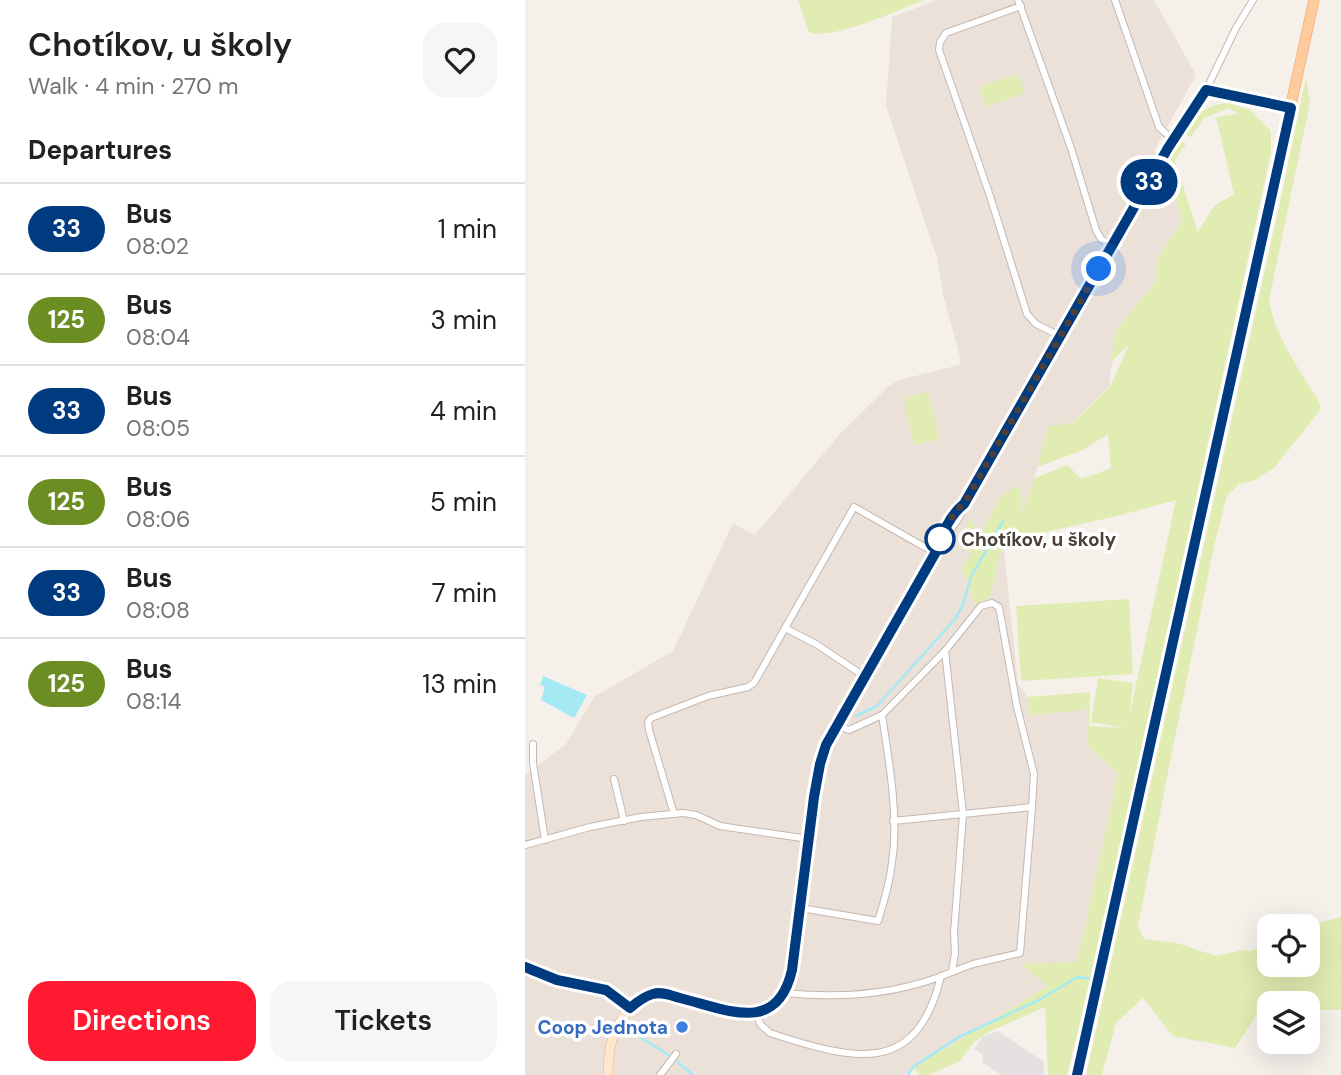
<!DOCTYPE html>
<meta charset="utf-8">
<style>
:root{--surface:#fff;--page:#f6f6f6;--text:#202124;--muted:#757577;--line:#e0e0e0;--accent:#ff1a31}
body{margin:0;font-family:"DM Sans",sans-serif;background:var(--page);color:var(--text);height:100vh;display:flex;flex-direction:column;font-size:26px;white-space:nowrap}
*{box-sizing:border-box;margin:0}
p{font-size:23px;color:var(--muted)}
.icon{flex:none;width:38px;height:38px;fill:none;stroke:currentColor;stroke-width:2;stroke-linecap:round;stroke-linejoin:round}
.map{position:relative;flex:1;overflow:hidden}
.panel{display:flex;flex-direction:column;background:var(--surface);width:525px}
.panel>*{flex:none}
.badge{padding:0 14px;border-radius:23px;font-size:24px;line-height:46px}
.tools{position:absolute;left:732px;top:914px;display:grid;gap:14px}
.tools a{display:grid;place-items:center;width:63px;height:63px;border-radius:14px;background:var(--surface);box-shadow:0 7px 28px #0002;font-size:35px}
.you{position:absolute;width:35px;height:35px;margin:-18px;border:5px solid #fff;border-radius:50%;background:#1a73e8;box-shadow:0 0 0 10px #1a73e833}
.map>.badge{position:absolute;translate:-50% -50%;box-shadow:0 0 0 4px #fff}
h2{padding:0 28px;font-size:26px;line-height:63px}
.round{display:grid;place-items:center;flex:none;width:74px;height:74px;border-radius:21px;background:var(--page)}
.head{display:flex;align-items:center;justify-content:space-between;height:119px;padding:0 28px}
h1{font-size:33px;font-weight:600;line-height:52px}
.action{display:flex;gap:14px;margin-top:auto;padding:14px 28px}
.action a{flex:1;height:80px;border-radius:21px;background:var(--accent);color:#fff;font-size:28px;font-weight:600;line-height:80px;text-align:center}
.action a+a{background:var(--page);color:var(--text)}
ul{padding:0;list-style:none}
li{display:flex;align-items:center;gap:21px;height:91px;padding:0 28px;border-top:2px solid var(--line)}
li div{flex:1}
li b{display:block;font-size:26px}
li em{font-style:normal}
li .badge{min-width:77px;font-weight:700;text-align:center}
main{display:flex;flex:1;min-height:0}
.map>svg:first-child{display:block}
</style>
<main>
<section class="panel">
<div class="head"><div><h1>Chotíkov, u školy</h1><p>Walk · 4 min · 270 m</p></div><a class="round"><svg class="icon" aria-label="heart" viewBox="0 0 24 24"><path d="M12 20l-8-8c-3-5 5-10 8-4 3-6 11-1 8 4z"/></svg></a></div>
<h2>Departures</h2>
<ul>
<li><span class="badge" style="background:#003b80;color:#fff">33</span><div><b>Bus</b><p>08:02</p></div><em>1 min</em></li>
<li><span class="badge" style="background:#6b8e23;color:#fff">125</span><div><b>Bus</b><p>08:04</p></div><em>3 min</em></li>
<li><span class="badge" style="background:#003b80;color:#fff">33</span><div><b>Bus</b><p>08:05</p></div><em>4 min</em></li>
<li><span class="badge" style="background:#6b8e23;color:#fff">125</span><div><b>Bus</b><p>08:06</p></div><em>5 min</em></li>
<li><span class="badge" style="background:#003b80;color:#fff">33</span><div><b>Bus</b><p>08:08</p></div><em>7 min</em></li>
<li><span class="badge" style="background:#6b8e23;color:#fff">125</span><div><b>Bus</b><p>08:14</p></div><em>13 min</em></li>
</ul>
<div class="action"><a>Directions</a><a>Tickets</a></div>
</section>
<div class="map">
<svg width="816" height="1075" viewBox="0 0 816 1075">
<rect width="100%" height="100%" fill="#f6f0eb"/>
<!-- residential -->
<polygon fill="#ebe1d9" points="413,0 629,0 671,75 629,151 642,167 657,220 632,260 631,281 591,331 584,387 548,422 512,467 510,478 497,516 495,487 477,494 455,538 444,519 448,553 437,568 450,605 465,597 478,542 493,684 503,697 504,715 563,709 563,746 593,774 552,962 497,965 524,986 389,1068 381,1075 0,1075 0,775 41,744 69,697 148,651 208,523 230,535 314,435 363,387 374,380 434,365 436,361 418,294 412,258 361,106 367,17"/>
<!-- green -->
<g fill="#e1ecb2">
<path d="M273 0H399C376 9 304 42 284 32Z"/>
<polygon points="493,74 500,93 461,107 454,87"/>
<path d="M781 77 785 103 744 300C750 337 774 369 793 400L796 409 749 468 730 480 714 484 702 496 690 542 648 747 613 926 619 939 652 943 691 956 718 950 726 951 744 943V964H782V926L816 917V1010H782V1003H744V1011H734L710 1048 648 1036 618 998 591 1023 577 1075H561L758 189Z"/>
<path d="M704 103 725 110 746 131V152L574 947 542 1075H523L520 1007 466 1031 449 1042 435 1061 404 1075H395L389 1068 523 986 496 964 552 962 593 774 563 746V709L504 716 503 697 565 692 564 726 601 728 566 722 573 678 608 683 604 717 651 500 596 515 478 542 465 597 450 605 437 568 447 553 435 547 445 518 455 537 477 494 495 486 497 514 510 478 542 465 557 479 586 468 583 434 558 450 512 467 523 427 549 422 585 387 604 345 586 362 591 331 631 281 632 260 657 220 642 167 656 141 661 144 650 160 673 232 689 206 709 194 691 117 713 114 704 108 679 118 666 137 659 134C670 114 682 104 704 103Z"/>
<polygon points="403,392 414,439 389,445 379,398"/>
<polygon points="604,599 608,674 496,681 491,606"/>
</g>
<!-- parking -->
<polygon fill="#e5e1e0" points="473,1031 519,1062 519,1075 476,1075 457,1062 458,1055 449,1049 458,1037"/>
<!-- water -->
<polygon fill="#a5e9f5" points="18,676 62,695 49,718 16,700 20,687 15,685"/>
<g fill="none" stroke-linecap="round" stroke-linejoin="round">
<!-- stream -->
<g stroke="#a5e9f5" stroke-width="2.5">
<polyline points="331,716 352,706 430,619 437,607 446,577 478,521"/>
<polyline points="96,1025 148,1058 168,1075"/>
<polyline points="383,1075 388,1067 434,1037 514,1000 552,977 569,979"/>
</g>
<!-- street casing -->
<g stroke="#c6b8b0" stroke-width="8">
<g id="street">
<polyline points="493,0 546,148 571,230 576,239 587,246"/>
<polyline points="590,0 634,127 648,140"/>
<polyline points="496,6 421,33 415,42 414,50 465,196 502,314 511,324 535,336"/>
<polyline points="681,90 766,109"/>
<path d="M412 548C417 532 426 515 438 504"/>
<polyline points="260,628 329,507 410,553"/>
<polyline points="420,651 456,606 467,603 474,607 492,707 509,774 507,807"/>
<polyline points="8,744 8,763 20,840"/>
<polyline points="89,779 99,821"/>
<polyline points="149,814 124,730 123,722 126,718 183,696 223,687 229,683 260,628 291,644 339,676"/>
<polyline points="368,821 507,807 495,953 448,964 427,972"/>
<polyline points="0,845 65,827 116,817 158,813 171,815 195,826 284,839"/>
<path d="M276 908 353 921C359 902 365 882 367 862 374 817 364 761 357 715"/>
<path d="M260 993C318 999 373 995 427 972L430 953 429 933 438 814 420 651 357 715 324 730 311 725"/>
<path d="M105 1008 126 994 134 993C185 1001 249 1044 267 970L289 797 295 764 301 745 412 550 435 516 439 504 643 148 681 90 711 28 728 0"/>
<path d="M230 1013 236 1025 245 1033C333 1062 392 1075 416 976"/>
<polyline points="135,1075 151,1054"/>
</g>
</g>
<!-- secondary casing -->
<g stroke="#dcba9b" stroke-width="10">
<path id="secondary" d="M0 967 31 980 81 990 105 1008C87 1028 83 1049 83 1075"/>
</g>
<!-- primary casing -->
<g stroke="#eba164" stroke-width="11">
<polyline id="primary" points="552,1075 789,0"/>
</g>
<!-- street -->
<use href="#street" stroke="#fff" stroke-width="6"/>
<!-- secondary -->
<use href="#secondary" stroke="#ffe6cd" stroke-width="9"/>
<!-- primary -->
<use href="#primary" stroke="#ffca9c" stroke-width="10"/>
</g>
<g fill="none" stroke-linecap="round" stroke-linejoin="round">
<!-- line casing -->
<g stroke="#fff" stroke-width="16">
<path id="line" d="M0 967 32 980 81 990 105 1008C112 1002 120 996 128 994 137 991 147 996 155 998 203 1010 252 1035 267 970L289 797 295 764 301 745 412 550C417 533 425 515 439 504L643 148 681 90 766 108 552 1075"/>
</g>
<!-- line -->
<use href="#line" stroke="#003b80" stroke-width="10"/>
<!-- walk -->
<polyline stroke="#4c3f38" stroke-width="7" stroke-dasharray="0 12.6" points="415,539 431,510 439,504 574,269"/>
</g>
<!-- markers -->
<circle fill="#fff" stroke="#003b80" stroke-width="3.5" cx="415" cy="539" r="14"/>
<circle fill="#3f7fe0" stroke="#fff" stroke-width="2.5" cx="157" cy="1027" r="7"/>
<g text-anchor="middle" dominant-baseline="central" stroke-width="7" stroke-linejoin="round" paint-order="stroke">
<!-- stop labels -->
<g font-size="19" font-weight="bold" fill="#4c3f38" stroke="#fff" text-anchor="start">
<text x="436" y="539">Chotíkov, u školy</text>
</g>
<!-- shop labels -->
<g font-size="19" font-weight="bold" fill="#366cbe" stroke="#fff" text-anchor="end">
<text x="143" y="1027">Coop Jednota</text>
</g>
</g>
</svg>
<div class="tools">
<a><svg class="icon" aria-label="locate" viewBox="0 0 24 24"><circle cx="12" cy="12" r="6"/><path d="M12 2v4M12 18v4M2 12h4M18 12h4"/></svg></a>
<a><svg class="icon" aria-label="layers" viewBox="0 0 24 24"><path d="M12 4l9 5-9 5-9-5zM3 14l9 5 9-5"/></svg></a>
</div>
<div class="you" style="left:574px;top:269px"></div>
<b class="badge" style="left:624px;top:182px;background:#003b80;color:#fff">33</b>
</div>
</main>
